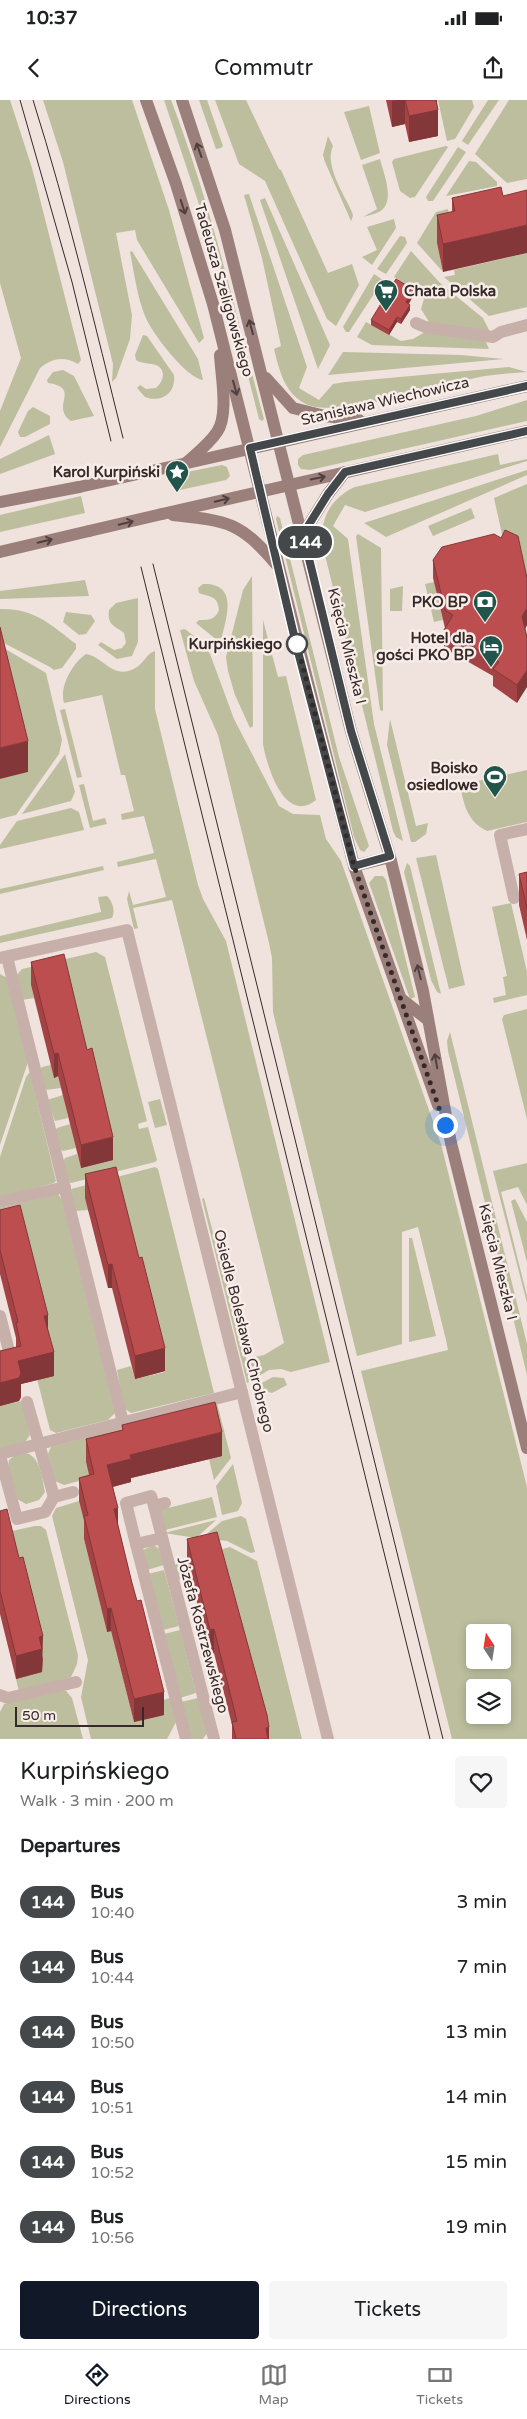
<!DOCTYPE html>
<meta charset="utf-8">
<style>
:root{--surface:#fff;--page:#f6f6f6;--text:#202124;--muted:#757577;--line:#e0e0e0;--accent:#111827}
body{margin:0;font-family:"Varela Round",sans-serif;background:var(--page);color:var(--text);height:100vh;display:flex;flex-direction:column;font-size:19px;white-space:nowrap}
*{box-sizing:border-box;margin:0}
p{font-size:16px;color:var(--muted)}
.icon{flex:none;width:28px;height:28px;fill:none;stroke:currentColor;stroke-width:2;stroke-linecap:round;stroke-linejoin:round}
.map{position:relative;height:1639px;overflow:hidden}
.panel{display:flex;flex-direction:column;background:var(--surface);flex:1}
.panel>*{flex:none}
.badge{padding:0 10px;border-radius:16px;font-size:18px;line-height:32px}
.needle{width:32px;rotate:348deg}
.tools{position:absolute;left:466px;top:1524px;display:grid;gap:10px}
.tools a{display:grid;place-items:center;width:45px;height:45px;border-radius:5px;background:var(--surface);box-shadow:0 2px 8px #0003;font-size:25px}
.scale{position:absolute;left:15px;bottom:12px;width:129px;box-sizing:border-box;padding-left:5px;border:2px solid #362a29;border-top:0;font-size:14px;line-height:18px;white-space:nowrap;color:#362a29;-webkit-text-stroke:4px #f8ede9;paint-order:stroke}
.you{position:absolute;width:25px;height:25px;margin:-12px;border:4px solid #fff;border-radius:50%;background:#1a73e8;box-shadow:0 0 0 8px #1a73e833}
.map>.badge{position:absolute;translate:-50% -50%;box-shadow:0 0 0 2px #fff}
h2{padding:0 20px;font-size:19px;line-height:45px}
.round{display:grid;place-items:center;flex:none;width:52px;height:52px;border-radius:5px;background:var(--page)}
.head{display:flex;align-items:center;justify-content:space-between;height:85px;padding:0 20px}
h1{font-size:24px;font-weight:600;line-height:38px}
.cta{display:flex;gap:10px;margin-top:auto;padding:10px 20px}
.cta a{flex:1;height:58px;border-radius:5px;background:var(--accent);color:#fff;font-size:20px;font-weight:600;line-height:58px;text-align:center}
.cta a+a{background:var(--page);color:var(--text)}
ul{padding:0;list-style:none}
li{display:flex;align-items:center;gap:15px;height:65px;padding:0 20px}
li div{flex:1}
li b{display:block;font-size:19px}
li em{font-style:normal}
li .badge{min-width:55px;font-weight:700;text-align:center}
.status{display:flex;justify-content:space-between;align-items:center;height:35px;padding:0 25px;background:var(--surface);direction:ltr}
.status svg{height:14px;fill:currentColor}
header{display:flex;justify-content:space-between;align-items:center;height:65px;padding:0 20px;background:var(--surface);font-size:22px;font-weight:600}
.tabs{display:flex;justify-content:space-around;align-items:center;height:70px;border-top:1px solid var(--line);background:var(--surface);font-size:14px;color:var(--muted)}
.tabs a{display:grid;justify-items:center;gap:2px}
.tabs .current{color:var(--accent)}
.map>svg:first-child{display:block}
</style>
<div class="status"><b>10:37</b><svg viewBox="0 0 49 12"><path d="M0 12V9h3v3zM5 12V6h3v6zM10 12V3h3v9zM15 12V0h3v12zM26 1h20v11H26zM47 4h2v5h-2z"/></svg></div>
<header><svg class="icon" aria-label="back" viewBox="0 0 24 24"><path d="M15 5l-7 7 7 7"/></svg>Commutr<svg class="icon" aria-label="share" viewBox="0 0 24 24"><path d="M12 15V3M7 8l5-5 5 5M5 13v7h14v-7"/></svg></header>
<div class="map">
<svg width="527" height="1639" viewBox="0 0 527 1639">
<rect width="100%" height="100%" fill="#f0e2dd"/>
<!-- green -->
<g fill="#bcbe9e" fill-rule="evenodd">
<path d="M0 0H10L32 68 81 260 78 264C64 256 53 258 40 268L0 347V311L21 258 0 183Z"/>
<polygon points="43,0 132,0 169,110 204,238 199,243 137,140 135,130 116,133 132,215 130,239 116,278 112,282 113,264 63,62"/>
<path d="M164 0H171C211 104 235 211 264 319L262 321 259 319 220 167Z"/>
<polygon points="199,0 207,0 223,46 221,48 216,49"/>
<polygon points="215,0 246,0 279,69 281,70 328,173 352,164 359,185 336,226 327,219 265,81 239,64"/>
<polygon points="438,0 472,0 474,7 455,39 447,41"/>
<polygon points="488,0 499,0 468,45 462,41"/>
<polygon points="509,0 527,0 527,79 507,83 475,54"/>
<polygon points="369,6 380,53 361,60 344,12"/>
<path d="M328 36 333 46C324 65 344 94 352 112L353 116 351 121 325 62 323 55Z"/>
<polygon points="446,46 448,47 415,97 410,98 400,91 392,62 394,59"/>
<polygon points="458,47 466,52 433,101 428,101 426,97"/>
<path d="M380 59C383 72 395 99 382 110 377 114 369 115 363 117L377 109 362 65Z"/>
<polygon points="469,61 476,62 497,82 497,86 446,96"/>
<path d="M249 94 307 267 299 288 319 300 333 284 345 282 509 267 527 272C513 273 499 274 485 276 446 283 335 321 304 303 284 292 279 269 274 249L281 246 262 158 244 95Z"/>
<polygon points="265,98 330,245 318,269 260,100"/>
<polygon points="448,109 455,139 437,143 443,172 417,143 436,112"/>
<polygon points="394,119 396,128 372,165 362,157 377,150 367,127"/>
<polygon points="400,136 405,137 407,143 386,174 377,169"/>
<path d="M132 151 198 259 203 280C186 278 151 232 145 216 137 196 134 172 130 152Z"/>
<polygon points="411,151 440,183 483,218 491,234 431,225 421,209 424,199 396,184 399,180 394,177"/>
<polygon points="527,153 527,207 489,216 444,177 455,175 454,170"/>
<polygon points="374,174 383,180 349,232 346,232 343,227"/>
<polygon points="366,222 401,241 413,239 425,232 485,240 489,249 372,245 357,237"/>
<path d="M143 235 147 236 174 275C176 294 161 303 145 297L137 288 140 285 146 289 156 288C160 284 163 280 163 274 161 260 144 266 136 260L135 255Z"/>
<polygon points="343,252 461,255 504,259 328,275"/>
<path d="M63 270 74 276 94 316 71 321C50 306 82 288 48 283L47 280 53 272Z"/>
<polygon points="527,300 527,321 310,370 301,369 298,365 298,359 303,355 476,316"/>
<polygon points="33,307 50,316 50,324 25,337 20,337 18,332 28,311"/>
<polygon points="49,335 55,354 0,374 0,359"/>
<path d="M498 354 500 365 527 359V361L365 412 345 405 333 426 348 439 374 624 403 741 396 737 393 731 322 443C320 418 332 397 355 387Z"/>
<polygon points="222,365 227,367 230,376 226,380 180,390 177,374"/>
<polygon points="527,370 527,375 386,437 364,423"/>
<polygon points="527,384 527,495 505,448 494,398"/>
<polygon points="81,396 85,413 0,432 0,415"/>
<polygon points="471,408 475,418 433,436 428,426"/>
<polygon points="277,416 280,418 339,657 369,746 364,752 360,750 354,737 276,419"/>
<polygon points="358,434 381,448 383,611 380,610 356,436"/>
<polygon points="252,476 253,626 250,628 235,595 228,571 226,557 243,490"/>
<polygon points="85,480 89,496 0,499 0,491"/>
<polygon points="434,482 443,520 434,522 425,484"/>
<path d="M203 484C238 483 227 516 222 537L218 541 196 523 199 520C209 520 215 520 219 510 218 495 209 497 199 493L198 488Z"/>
<polygon points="403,486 402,511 390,511 390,489"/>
<path d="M138 498V542L132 556 117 559 98 545 101 542 114 550 122 548 126 543 124 533C114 525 107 525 109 510L116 503Z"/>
<path d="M0 509C34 508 50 524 76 544V549L62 568 54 570 50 567 0 541Z"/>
<polygon points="66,512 91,515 95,521 86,534 79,535 63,522"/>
<path d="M263 520 278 577 286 576 316 700C285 725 267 667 263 644Z"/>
<path d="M185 529 199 540 210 554 234 619 279 706 293 714 320 715 326 739 341 761 441 1044 527 1387V1639H452L361 1271 448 1250 446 1240 418 1127 402 1132V1244L357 1256 273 912 272 858 269 843 218 635 194 581 180 530ZM475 1532H502V1560H475ZM475 1588H502V1615H475Z"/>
<polygon points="2,547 46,573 62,640 59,654 16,715 0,719 0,679 28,672"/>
<path d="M155 551V609L198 785 203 799 226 841 330 1262 291 1272 281 1269 269 1270 247 1283 202 1099 204 1098 246 1259 264 1255 284 1243 172 800 133 808 138 828 134 829 127 799 129 791 133 805 166 797 156 759 118 767 117 762 154 753 144 716 122 720 121 714 134 711 125 675H121L102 595 64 603C59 586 73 563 86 554 105 557 113 582 137 567 145 562 146 554 155 551Z"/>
<polygon points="65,609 82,677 77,678 60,610"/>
<polygon points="390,619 416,726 428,723 426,734 415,742 411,742 387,645"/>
<polygon points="65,654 75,692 71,701 22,714"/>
<path d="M527 670V722L487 731C467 721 464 705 460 685Z"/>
<polygon points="84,684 93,721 105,718 107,724 90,728 79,685"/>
<polygon points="71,708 79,712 84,730 0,749 0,745 17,721"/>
<polygon points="436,755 465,885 449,889 416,758"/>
<polygon points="407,763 410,766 441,894 437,892 431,880 404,772"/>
<polygon points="103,766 104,770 0,794 0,789"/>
<polygon points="375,776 383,776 386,780 415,897 410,899 369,783"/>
<path d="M107 796C112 801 116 811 112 818L0 843V836L101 812 98 797Z"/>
<polygon points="511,803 527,872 527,895 494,903 493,898 506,895 503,877 507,876 492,807"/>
<polygon points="96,852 105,857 147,1021 138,1024 139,1029 148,1027 157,1060 155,1062 71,1083 68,1082 63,1062 65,1058 77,1054 81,1068 113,1060 31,885 34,898 22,900 16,876 22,869"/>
<polygon points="0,874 7,878 28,962 0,1045"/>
<polygon points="527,909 527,1019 502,919 504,915"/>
<polygon points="450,932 527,1244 527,1275 448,951 447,941"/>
<polygon points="51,965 54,977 58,976 61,988 45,990 40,970 42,967"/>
<polygon points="30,972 56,1081 54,1083 0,1098 0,1057 26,977"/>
<polygon points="63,995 68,1018 55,1021 47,1000"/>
<polygon points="160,999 167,1025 155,1028 148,1002"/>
<polygon points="70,1024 76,1048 63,1051 60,1049 55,1031 57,1028"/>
<polygon points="527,1063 527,1105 518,1087 501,1092 527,1196 527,1203 493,1071"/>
<polygon points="155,1067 158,1069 214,1293 131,1313 124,1308 117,1270 131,1266 135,1279 165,1272 88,1110 75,1111 71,1089"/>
<polygon points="58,1094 62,1100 115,1313 108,1320 56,1333 50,1330 0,1133 0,1108"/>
<polygon points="515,1099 527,1122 527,1162 511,1101"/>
<polygon points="409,1138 412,1138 436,1236 409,1242"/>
<polygon points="273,1277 284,1278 287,1285 272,1293 260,1290 260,1284"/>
<polygon points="22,1301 30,1335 25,1342 0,1349 0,1306"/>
<polygon points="217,1303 231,1358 214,1380 209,1359 86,1362 90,1378 64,1385 55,1381 48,1354 51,1347"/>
<path d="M26 1353C41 1357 42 1379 45 1392L39 1400 26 1404 17 1399 8 1367 9 1360 14 1356Z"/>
<polygon points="233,1364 242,1403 238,1411 222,1415 216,1386"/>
<polygon points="212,1397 217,1417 165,1430 160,1410"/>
<polygon points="79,1401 88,1438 84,1439 107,1532 111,1531 134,1622 163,1615 160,1601 170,1598 176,1622 167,1639 91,1639 81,1597 88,1560 52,1416 56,1408"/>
<polygon points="241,1416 246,1419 255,1452 251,1453 227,1441 202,1438 222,1421"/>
<polygon points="216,1420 196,1438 164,1433"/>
<polygon points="35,1426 41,1426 46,1430 78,1555 77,1564 71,1577 19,1592 16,1579 42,1572 39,1560 42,1559 7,1432"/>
<polygon points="154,1445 159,1449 164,1465 147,1470 143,1450"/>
<polygon points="230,1447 257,1461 302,1639 266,1639 187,1463 190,1476 178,1480 174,1466 180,1461"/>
<polygon points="164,1470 179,1526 163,1530 148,1474"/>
<polygon points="180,1530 196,1593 180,1598 164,1534"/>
<polygon points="61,1590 66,1591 72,1598 83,1639 0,1639 0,1612 4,1604"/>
<polygon points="198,1598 207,1633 203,1639 192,1639 181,1602"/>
</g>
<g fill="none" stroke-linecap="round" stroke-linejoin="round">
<!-- street -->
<g stroke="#c8b0aa" stroke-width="12">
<polyline points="416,223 425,227 493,237 501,232 527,225"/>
<polyline points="514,798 500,735 527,729"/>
<polyline points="7,857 123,1322"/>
<polyline points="0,858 127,830 328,1639"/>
<polyline points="0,1102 65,1087"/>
<polyline points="0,1216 11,1259 0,1261"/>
<polyline points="27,1302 54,1397"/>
<polyline points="0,1354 242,1292"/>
<polyline points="0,1356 17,1419 45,1412 54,1397 73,1392"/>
<polyline points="165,1403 154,1406 214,1639"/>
<polyline points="162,1438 136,1444 186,1639"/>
<polyline points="136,1444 126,1403 151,1396 154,1406"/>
<polyline points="0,1595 8,1598 76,1582"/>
</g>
<!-- secondary -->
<g stroke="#9b7f7b" stroke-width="12">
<polyline points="146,0 176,84 213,204 354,766 438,1005"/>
<polyline points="182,0 225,130 351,631 390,757 423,891 451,1043 527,1348"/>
<polyline points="266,278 293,308 325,316 359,320"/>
<path d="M186 363C196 354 209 344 217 332 229 315 221 275 220 255"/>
<polyline points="174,366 527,286"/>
<polyline points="0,402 79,387"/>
<polyline points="162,414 527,331"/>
<path d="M173 415C228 421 239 421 276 464"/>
<polyline points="303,434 328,394 345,372"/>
<polyline points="0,452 89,431"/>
<polyline points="354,766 390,757"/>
<polyline points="400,898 428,920"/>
</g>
<!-- tram -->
<g stroke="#362a29" stroke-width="1">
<polyline points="20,0 72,182 111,341"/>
<path d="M33 0C68 111 95 225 123 338"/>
<polyline points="153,464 443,1639"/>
<polyline points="141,467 430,1639"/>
</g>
<!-- secondary-bridge -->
<g stroke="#9b7f7b" stroke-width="12">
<polyline points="79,387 174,366"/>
<polyline points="89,431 162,414"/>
</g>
</g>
<!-- wall -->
<g fill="#a34345">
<polygon points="386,0 437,0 438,36 409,42 405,24 392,27"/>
<polygon points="503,96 443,172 437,143 437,115 452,112 452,98"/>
<polygon points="414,194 409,204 410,210 401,224 397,222 389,235 371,225 371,220"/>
<polygon points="433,460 527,525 525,529 517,603 493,586 493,576 444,548 444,530 445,528 433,478"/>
<polygon points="527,772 527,840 519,805 519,774"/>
<polygon points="31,862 113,1060 81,1068 58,976 54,978 31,885"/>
<polygon points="85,1074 165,1271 135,1279 112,1188 108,1188 85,1098"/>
<polygon points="0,1110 48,1230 54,1276 21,1284 21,1297 19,1301 0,1306 0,1251 16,1247 16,1238 0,1174"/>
<polygon points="122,1325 222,1356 131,1378 131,1382 113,1387 118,1426 164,1615 134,1622 111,1531 107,1532 84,1439 84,1421 79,1401 79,1378 89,1375 86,1362 86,1339 122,1330"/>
<polygon points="0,1411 43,1559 42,1572 16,1579 0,1514"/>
<polygon points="187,1439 269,1639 232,1639 232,1625 214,1553 210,1554 187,1463"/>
</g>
<!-- shaded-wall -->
<g fill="#843738">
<polygon points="396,0 405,0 405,24 392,27 392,1"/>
<polygon points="433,0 437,0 437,10 438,10 438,36 409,42 409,16"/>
<polygon points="527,125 527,153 443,172 443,144"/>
<polygon points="414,190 414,194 406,207 406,202"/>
<polygon points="410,205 410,210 401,224 401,219"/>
<polygon points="397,217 397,222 389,235 389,230"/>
<polygon points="527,508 527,525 522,534 522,516"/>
<polygon points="527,570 527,587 517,603 517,585"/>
<polygon points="28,641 28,672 0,679 0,648"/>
<polygon points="58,953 58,976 54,978 54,954"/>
<polygon points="113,1037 113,1060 81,1068 81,1045"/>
<polygon points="112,1164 112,1188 108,1188 108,1165"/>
<polygon points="48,1215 48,1238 44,1216"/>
<polygon points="165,1248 165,1271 135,1279 135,1256"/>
<polygon points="54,1252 54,1276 21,1284 21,1297 19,1301 0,1306 0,1283 18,1261"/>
<polygon points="222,1332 222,1356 131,1378 131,1382 107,1388 107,1365 130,1355"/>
<polygon points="118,1408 118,1431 114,1409"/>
<polygon points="111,1508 111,1531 107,1532 107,1509"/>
<polygon points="214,1529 214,1553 210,1554 210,1530"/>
<polygon points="43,1536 42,1572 16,1579 16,1556 39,1537"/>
<polygon points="164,1592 164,1615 134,1622 134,1599"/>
<polygon points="269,1627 269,1639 266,1639 266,1628"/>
</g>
<!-- building -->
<g fill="#bd4e50" stroke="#843738">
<polygon points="405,0 436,0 438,10 409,16"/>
<polygon points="501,87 503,96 527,90 527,125 443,144 437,115 455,111 452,98"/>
<polygon points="396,179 414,190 406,202 410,205 401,219 397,217 389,230 371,220"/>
<polygon points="505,430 518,436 527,478 527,508 522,516 527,537 527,570 517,585 493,569 499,562 444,530 453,515 445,510 433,460 442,447 494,434 501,438"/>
<polygon points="0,527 28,641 0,648"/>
<polygon points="527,772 527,808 519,774"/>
<polygon points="64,854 87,950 92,948 113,1037 81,1045 58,953 54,954 31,862"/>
<polygon points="116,1067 139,1158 142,1157 165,1248 135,1256 112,1164 108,1165 85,1074"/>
<polygon points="20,1105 48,1215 44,1216 54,1252 18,1261 21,1273 19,1278 0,1283 0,1251 21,1246 16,1223 18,1222 0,1150 0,1110"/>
<polygon points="215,1302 222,1332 130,1355 131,1359 107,1365 118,1408 114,1409 132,1483 137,1501 141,1500 164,1592 134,1599 111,1508 107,1509 84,1416 88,1415 79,1378 94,1374 86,1339 123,1330 122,1325"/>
<polygon points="7,1409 19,1458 23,1457 43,1536 39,1537 42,1549 16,1556 0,1491 0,1411"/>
<polygon points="217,1432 267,1615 269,1627 266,1628 268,1639 236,1639 232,1622 237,1621 214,1529 210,1530 187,1439"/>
</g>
<!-- one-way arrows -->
<defs><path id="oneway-shaft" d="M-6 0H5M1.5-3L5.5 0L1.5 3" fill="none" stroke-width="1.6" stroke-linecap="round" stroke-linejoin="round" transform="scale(1.25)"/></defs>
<g stroke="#4f3f3e">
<use href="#oneway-shaft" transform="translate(199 50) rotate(-109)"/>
<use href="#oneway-shaft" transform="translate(183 107) rotate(72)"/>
<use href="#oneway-shaft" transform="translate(251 227) rotate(-105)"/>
<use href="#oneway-shaft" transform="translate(235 288) rotate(75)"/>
<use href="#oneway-shaft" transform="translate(318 378) rotate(-12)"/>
<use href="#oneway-shaft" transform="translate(222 400) rotate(-13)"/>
<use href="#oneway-shaft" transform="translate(126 423) rotate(-13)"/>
<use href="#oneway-shaft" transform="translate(45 441) rotate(-13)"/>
<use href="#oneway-shaft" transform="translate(419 872) rotate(-104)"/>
<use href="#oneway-shaft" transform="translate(436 961) rotate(-100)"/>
</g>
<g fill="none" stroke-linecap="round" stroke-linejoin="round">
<!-- line casing -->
<g stroke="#fff" stroke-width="11">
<polyline id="line" points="527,286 250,348 296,544 354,766 390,756 351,631 303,434 328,394 345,372 527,331"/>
</g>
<!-- line -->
<use href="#line" stroke="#45484a" stroke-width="8"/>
<!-- walk -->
<polyline stroke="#362a29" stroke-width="5" stroke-dasharray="0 9" points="297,544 354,766 445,1025"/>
</g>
<!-- icons -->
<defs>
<g id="supermarket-pin" transform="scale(1.25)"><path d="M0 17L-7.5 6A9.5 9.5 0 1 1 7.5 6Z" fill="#21544a" stroke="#f8ede9"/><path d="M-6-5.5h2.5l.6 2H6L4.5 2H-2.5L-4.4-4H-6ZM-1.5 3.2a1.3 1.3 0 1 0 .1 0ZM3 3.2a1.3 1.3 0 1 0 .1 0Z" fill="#fff"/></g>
<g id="sight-pin" transform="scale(1.25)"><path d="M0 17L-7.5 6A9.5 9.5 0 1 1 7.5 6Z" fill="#21544a" stroke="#f8ede9"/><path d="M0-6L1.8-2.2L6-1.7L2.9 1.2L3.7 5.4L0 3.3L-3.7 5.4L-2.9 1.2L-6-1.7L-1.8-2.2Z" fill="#fff"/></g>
<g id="bank-pin" transform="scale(1.25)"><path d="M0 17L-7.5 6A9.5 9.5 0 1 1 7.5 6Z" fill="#21544a" stroke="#f8ede9"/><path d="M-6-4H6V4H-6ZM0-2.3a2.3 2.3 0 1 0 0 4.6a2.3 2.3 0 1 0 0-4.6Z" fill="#fff"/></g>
<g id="hotel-pin" transform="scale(1.25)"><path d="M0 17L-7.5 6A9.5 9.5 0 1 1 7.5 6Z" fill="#21544a" stroke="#f8ede9"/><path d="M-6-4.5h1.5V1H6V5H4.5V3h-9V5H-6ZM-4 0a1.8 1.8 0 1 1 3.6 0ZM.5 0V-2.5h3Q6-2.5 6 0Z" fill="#fff"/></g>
<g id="stadium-pin" transform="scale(1.25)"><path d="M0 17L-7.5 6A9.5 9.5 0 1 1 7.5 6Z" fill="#21544a" stroke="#f8ede9"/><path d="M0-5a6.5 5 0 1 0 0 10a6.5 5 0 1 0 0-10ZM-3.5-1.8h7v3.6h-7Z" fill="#fff"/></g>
</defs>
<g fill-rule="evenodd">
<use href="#supermarket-pin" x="386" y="191"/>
<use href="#sight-pin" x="177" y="372"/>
<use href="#bank-pin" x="485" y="502"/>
<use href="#hotel-pin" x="491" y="547"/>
<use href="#stadium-pin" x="495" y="677"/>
</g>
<!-- markers -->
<circle fill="#fff" stroke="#45484a" stroke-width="2.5" cx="297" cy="544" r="10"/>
<g text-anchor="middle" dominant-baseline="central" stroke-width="5" stroke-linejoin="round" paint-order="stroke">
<!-- street labels -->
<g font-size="15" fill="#362a29" stroke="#f8ede9">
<text transform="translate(224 190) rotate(74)">Tadeusza Szeligowskiego</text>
<text transform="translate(385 301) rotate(-13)">Stanisława Wiechowicza</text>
<text transform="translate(347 546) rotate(76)">Księcia Mieszka I</text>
<text transform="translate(498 1162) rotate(76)">Księcia Mieszka I</text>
<text transform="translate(244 1231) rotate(76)">Osiedle Bolesława Chrobrego</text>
<text transform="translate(203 1535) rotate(75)">Józefa Kostrzewskiego</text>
</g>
<!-- poi labels -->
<g font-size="15" font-weight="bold" fill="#362a29" stroke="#f8ede9" text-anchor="end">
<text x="404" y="191" text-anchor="start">Chata Polska</text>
<text x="160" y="372">Karol Kurpiński</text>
<text x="468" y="502">PKO BP</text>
<text x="474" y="538">Hotel dla<tspan x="474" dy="17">gości PKO BP</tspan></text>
<text x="478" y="668">Boisko<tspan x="478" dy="17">osiedlowe</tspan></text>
</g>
<!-- stop labels -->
<g font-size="15" font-weight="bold" fill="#362a29" stroke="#f8ede9" text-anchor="end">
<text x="282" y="544">Kurpińskiego</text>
</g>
</g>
</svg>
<div class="tools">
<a><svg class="needle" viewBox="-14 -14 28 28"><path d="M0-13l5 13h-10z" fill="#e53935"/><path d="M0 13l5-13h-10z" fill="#757577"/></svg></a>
<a><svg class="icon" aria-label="layers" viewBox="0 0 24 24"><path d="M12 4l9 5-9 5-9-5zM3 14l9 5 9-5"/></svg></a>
</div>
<div class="scale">50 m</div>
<div class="you" style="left:445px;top:1025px"></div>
<b class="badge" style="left:305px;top:442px;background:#45484a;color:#fff">144</b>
</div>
<section class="panel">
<div class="head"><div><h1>Kurpińskiego</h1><p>Walk · 3 min · 200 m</p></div><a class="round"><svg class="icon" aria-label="heart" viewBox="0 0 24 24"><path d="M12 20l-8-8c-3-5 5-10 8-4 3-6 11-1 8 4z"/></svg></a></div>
<h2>Departures</h2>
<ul>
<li><span class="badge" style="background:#45484a;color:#fff">144</span><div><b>Bus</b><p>10:40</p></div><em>3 min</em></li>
<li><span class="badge" style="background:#45484a;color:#fff">144</span><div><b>Bus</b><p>10:44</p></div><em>7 min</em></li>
<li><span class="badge" style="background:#45484a;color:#fff">144</span><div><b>Bus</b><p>10:50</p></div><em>13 min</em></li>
<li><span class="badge" style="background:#45484a;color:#fff">144</span><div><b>Bus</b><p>10:51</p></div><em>14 min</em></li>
<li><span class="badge" style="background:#45484a;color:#fff">144</span><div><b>Bus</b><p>10:52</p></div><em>15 min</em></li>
<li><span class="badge" style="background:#45484a;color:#fff">144</span><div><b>Bus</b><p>10:56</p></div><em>19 min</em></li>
</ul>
<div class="cta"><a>Directions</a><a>Tickets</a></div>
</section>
<nav class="tabs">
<a class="current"><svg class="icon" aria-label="directions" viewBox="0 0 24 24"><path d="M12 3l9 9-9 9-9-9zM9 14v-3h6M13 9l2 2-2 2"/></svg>Directions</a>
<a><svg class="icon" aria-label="map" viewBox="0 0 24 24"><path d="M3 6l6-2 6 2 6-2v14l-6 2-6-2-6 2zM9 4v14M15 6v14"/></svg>Map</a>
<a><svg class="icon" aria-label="tickets" viewBox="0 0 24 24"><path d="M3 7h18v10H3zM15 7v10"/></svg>Tickets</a>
</nav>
